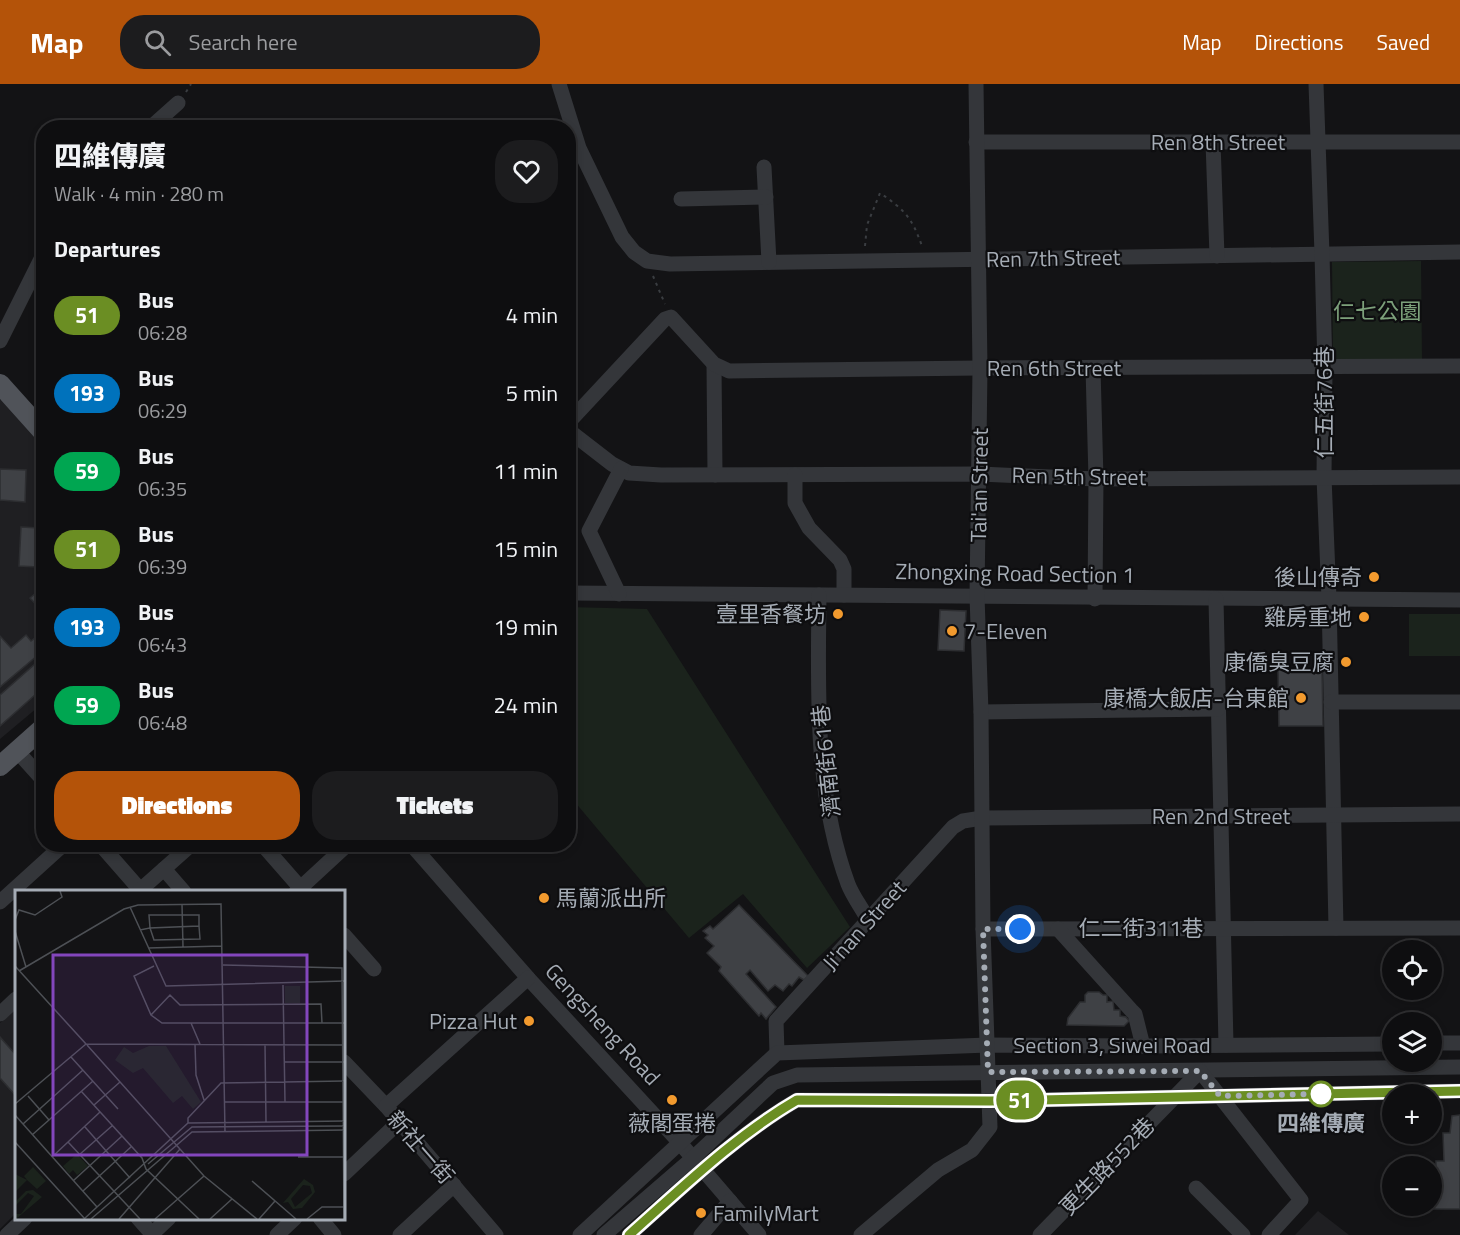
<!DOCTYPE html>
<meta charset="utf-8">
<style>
:root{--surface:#0e0e10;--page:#1c1c1e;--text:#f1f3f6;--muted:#9b9c9f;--line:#2e2e30;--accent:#b45309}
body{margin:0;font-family:"Titillium Web","Noto Sans TC",sans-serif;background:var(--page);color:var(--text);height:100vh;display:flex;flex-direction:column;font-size:22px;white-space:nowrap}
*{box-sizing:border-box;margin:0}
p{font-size:20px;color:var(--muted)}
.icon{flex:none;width:33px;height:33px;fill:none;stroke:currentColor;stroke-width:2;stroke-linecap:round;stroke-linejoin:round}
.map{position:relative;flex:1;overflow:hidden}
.details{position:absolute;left:36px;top:36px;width:540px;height:732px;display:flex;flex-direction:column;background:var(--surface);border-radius:24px;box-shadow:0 3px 9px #0003,0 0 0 2px var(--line)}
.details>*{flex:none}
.badge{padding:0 12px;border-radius:20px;font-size:21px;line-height:39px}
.fabs{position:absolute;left:1382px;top:856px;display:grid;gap:12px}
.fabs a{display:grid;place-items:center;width:60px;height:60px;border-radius:50%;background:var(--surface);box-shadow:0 3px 9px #0003,0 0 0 2px var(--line);font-size:30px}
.you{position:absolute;width:30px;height:30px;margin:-15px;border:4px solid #fff;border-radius:50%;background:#1a73e8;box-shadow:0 0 0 9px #1a73e833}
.map>.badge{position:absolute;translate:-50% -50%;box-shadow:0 0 0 3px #fff}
h2{padding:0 18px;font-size:22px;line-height:54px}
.round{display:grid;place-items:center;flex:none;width:63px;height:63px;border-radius:24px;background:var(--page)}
.overview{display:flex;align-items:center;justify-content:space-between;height:102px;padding:0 18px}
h1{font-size:28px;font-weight:800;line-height:45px}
.primary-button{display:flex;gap:12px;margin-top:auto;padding:12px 18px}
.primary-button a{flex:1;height:69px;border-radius:24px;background:var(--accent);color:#fff;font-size:24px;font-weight:800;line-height:69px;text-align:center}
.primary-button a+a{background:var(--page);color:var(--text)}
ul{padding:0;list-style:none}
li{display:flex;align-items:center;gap:18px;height:78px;padding:0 18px}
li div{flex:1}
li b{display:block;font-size:22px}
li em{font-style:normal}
li .badge{min-width:66px;font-weight:700;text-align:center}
header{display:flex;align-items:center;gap:36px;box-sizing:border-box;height:84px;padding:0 30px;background:var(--accent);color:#fff}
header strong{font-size:28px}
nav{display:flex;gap:33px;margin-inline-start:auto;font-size:21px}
.search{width:420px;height:54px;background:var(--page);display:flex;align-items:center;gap:15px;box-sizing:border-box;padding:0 21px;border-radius:24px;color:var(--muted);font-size:22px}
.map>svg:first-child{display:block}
</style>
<header>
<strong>Map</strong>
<div class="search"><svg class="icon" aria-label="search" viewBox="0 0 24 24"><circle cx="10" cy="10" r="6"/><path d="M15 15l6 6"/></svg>Search here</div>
<nav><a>Map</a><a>Directions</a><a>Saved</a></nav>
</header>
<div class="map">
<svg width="1460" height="1151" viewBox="0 0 1460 1151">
<rect width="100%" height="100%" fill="#131315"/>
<!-- built -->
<g fill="#1f1f22">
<polygon points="5,314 43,357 44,618 0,655 0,316"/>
<polygon points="16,925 16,1129 0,1145 0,939"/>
<polygon points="1318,1127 1349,1151 1295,1151"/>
</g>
<!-- green -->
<g fill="#1b231c">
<polygon points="1421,177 1422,276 1333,277 1332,178"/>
<polygon points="568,523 647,525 850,843 807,884 743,810 689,854 569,711"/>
<rect x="1409" y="530" width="51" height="42"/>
</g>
<!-- building -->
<g fill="#3f4145" stroke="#2d2e31" stroke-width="1.5">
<polygon points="0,385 26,386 25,418 0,416"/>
<polygon points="21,443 40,444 38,483 19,482"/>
<polygon points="43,503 44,504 44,529 30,514"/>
<polygon points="940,526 966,527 964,567 938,566"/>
<polygon points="26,551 31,557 36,553 44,562 44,566 0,603 0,552 11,564"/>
<polygon points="44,572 44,603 0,642 0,611"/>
<polygon points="1278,585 1322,585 1323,642 1279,642"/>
<polygon points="739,821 808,892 804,896 799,893 792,902 789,900 783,907 775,901 768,907 750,886 746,890 776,923 766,935 761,929 759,932 719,887 721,883 707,869 714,862 705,854 708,851 703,847 710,842 713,845"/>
<polygon points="1088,908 1099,908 1103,911 1107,911 1107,918 1113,917 1114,926 1120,926 1120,932 1126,933 1129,937 1124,942 1067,941 1068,934 1080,918 1085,918 1085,911"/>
<polygon points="0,953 16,971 16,1012 0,994"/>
<polygon points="1460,1031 1460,1125 1434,1125 1433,1095 1436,1095 1436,1077 1444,1077 1443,1049 1450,1049 1452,1032"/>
</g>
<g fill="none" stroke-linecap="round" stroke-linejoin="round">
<!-- path -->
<g stroke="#3a3d41" stroke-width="2" stroke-dasharray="3 4.5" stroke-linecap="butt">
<polyline points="186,8 191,0"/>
<path d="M865 162 867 141 880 109C905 126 912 134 922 162"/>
<polyline points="653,192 665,220"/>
</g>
<!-- minor -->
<g stroke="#34363a" stroke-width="15">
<polyline points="559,0 579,64 622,153 634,168 647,177 670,180 1460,168"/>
<polyline points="1316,0 1322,170 1325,284 1324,393 1329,515 1336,844"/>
<polyline points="150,44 178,19"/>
<polyline points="976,58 1460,58"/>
<polyline points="1213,58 1217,172"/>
<polyline points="764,83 769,178"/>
<polyline points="681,115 766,113"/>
<polyline points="0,257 44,169"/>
<polyline points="714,280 715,391"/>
<polyline points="1093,284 1096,395 1095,515"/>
<polyline points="568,339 665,235 671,233 714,280 729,287 980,284 1460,282"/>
<polyline points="568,346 612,380 629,389 661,391 980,390 1096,395 1460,393"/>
<polyline points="795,391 795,419 809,444 840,476 844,485 844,511"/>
<polyline points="568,509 1460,516"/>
<polyline points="619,510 589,447 621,385"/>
<path d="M819 511C818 607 814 708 848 800 853 813 862 824 868 836"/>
<polyline points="1216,515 1226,961"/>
<polyline points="1331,618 1460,618"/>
<polyline points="981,628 1218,625"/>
<polyline points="17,667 44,697"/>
<polyline points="100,760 142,808"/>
<polyline points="262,760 304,808"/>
<polyline points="411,760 528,894 680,1059 759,1151"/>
<polyline points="164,785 184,808"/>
<polyline points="138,808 192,760"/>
<polyline points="296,808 348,760"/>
<polyline points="0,818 64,760"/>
<polyline points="983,845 1460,844"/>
<polyline points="1058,845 1131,926 1135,930 1143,962"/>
<polyline points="344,851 374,885"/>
<polyline points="0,930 16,915"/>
<polyline points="1431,959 1460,959"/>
<polyline points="777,969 776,937 953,743 963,737 982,734 1460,730"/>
<polyline points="344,978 386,1022 496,1151"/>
<polyline points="386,1022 528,894"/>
<polyline points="344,1090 399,1038"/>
<polyline points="1196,1104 1243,1151"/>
<polyline points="138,1134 153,1151"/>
<polyline points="320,1134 334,1151"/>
<polyline points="152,1150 169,1134"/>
<polyline points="7,1151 25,1134"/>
<polyline points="277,1151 295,1134"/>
<polyline points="400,1151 454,1101"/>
<polyline points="580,1151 777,969 988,961 1143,962 1392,960"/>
<polyline points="604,1151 692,1075 773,999 797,991 1460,983"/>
<path d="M629 1151C682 1104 735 1052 797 1016L990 1017 1460 1007"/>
<polyline points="701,1151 730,1117"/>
<polyline points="861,1151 938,1086 972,1066 990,1043 983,845 981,628 977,512 980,284 976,0"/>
<polyline points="1040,1151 1200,987 1301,1116 1269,1151"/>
</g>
<!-- major -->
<g stroke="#505359" stroke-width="20">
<polyline points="0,300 44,349"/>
<polyline points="0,682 44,643"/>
</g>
</g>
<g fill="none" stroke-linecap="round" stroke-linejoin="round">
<!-- line casing -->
<g stroke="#fff" stroke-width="14">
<path id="line" d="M629 1151C682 1104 735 1052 797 1016L990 1017 1460 1007"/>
</g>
<!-- line -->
<use href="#line" stroke="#6b8e23" stroke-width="9"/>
<!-- walk -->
<polyline stroke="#a5acb5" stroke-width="6" stroke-dasharray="0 10.8" points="1020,845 983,845 988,988 1200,987 1220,1012 1321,1010"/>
</g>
<!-- markers -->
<g fill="#f29a2e" stroke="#0e0e10" stroke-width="2">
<circle cx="1374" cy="493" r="6"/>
<circle cx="838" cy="530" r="6"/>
<circle cx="1364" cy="533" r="6"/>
<circle cx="952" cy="547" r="6"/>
<circle cx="1346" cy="578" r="6"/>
<circle cx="1301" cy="614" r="6"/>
<circle cx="544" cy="814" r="6"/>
<circle cx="529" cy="937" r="6"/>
<circle cx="672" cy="1016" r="6"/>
<circle cx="701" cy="1129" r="6"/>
</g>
<circle fill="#fff" stroke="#6b8e23" stroke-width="3" cx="1321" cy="1010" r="12"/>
<g text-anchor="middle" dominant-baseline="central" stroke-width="4.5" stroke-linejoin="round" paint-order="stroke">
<!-- street labels -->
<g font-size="22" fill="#a5acb5" stroke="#0e0e10">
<text x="1218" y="58">Ren 8th Street</text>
<text transform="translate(1053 174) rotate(-1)">Ren 7th Street</text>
<text x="1054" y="284">Ren 6th Street</text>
<text transform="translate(1324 318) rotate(-90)">仁五街76巷</text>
<text transform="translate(1079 392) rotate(1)">Ren 5th Street</text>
<text transform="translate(979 401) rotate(-89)">Tai'an Street</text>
<text transform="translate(1015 489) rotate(1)">Zhongxing Road Section 1</text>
<text transform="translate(826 677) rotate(-96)">濟南街61巷</text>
<text x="1221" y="732">Ren 2nd Street</text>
<text transform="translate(864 841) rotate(-48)">Ji'nan Street</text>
<text x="1141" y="844">仁二街311巷</text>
<text transform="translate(603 940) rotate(47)">Gengsheng Road</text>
<text x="1112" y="961">Section 3, Siwei Road</text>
<text transform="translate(421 1063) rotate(49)">新社一街</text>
<text transform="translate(1107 1082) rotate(-46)">更生路552巷</text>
</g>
<!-- park labels -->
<g font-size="22" fill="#7da17b" stroke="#0e0e10">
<text x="1377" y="227">仁七公園</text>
</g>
<!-- poi labels -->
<g font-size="22" fill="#a5acb5" stroke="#0e0e10" text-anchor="end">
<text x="1362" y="493">後山傳奇</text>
<text x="826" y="530">壹里香餐坊</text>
<text x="1352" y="533">雞房重地</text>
<text x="964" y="547" text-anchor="start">7-Eleven</text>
<text x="1334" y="578">康僑臭豆腐</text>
<text x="1289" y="614">康橋大飯店-台東館</text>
<text x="556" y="814" text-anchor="start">馬蘭派出所</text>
<text x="517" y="937">Pizza Hut</text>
<text x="672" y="1039" text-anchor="middle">薇閣蛋捲</text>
<text x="713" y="1129" text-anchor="start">FamilyMart</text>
</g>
<!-- stop labels -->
<g font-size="22" font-weight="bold" fill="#a5acb5" stroke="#0e0e10">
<text x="1321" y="1039">四維傳廣</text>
</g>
</g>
<!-- overview -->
<g transform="translate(15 806)">
<rect width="330" height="330" fill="#131315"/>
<path d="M270 96H285V113H270ZM134 156H151L186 212 178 219 167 206 158 213 128 178 118 183 100 170 109 157 118 163ZM62 264 73 276 62 285 58 280 54 284 48 276ZM18 277 31 291 22 299 12 290 0 302V284L12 290 9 286ZM289 289 298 295 300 302 287 318 278 319 273 312 268 313ZM288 295 295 296 297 303 280 317 276 309ZM18 300 27 307 1 329 0 324H6L19 306 13 303 0 316V312L11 301Z" fill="#1b231c" fill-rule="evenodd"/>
<path fill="none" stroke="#4d5055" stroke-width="1.5" d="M167 14 168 57M115 17 151 96 330 91M0 30 4 20 20 25 47 7 45 1M125 40 135 38 134 25H184V36L135 38 139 50 185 49 184 36M0 41 11 77M133 58 207 56M208 75 327 78 329 329M0 76 71 154 0 214M139 76 119 86 136 125 147 133H330M4 81 109 19 123 15 206 14 210 242M268 95 270 212M136 125 155 105 165 115 306 114 307 133M176 133 185 154M71 154 328 155M180 154 181 185 189 210M250 154 251 232M72 155 189 286 242 329M56 167 103 219M270 172H329M66 201 127 268 131 279 184 329M13 206 34 230M209 212H328M79 215 105 192M0 225 82 317M173 233V228L206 193 329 191M8 234 68 180M70 237 115 288M17 245 78 191M0 252 70 329M53 252 125 329M64 265 98 235M37 267 85 222M283 267H329M133 274 177 237 330 236M58 291 107 246M237 291 281 329M68 301 117 256M69 329 173 233 329 231M76 329 177 242 330 240M104 329 165 259M140 329 189 286M195 329 217 309M244 329 260 311M292 329 307 317H329"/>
<path fill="#8346bd" fill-opacity="0.15" stroke="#8346bd" stroke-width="3" d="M38 65H292V265H38Z"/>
<rect width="330" height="330" fill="none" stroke="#a5acb5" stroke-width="3"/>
</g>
</svg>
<div class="fabs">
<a><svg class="icon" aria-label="locate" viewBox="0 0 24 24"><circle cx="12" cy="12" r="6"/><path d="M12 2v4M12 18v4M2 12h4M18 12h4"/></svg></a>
<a><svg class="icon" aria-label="layers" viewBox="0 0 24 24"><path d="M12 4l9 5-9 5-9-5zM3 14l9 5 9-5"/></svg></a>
<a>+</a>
<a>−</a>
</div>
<div class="you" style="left:1020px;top:845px"></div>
<b class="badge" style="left:1020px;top:1016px;background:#6b8e23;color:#fff">51</b>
<section class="details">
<div class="overview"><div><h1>四維傳廣</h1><p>Walk · 4 min · 280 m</p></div><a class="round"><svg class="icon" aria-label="heart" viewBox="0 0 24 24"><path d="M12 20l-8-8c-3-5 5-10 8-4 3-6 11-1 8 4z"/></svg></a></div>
<h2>Departures</h2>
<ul>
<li><span class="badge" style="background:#6b8e23;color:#fff">51</span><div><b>Bus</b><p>06:28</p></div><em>4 min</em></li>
<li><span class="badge" style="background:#0072bc;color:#fff">193</span><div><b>Bus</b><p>06:29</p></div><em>5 min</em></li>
<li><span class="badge" style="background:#00a651;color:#fff">59</span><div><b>Bus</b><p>06:35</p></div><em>11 min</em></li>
<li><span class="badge" style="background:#6b8e23;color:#fff">51</span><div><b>Bus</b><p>06:39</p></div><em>15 min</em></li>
<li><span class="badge" style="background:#0072bc;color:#fff">193</span><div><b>Bus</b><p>06:43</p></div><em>19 min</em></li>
<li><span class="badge" style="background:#00a651;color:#fff">59</span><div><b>Bus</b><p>06:48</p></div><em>24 min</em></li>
</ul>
<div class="primary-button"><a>Directions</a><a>Tickets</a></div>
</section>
</div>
